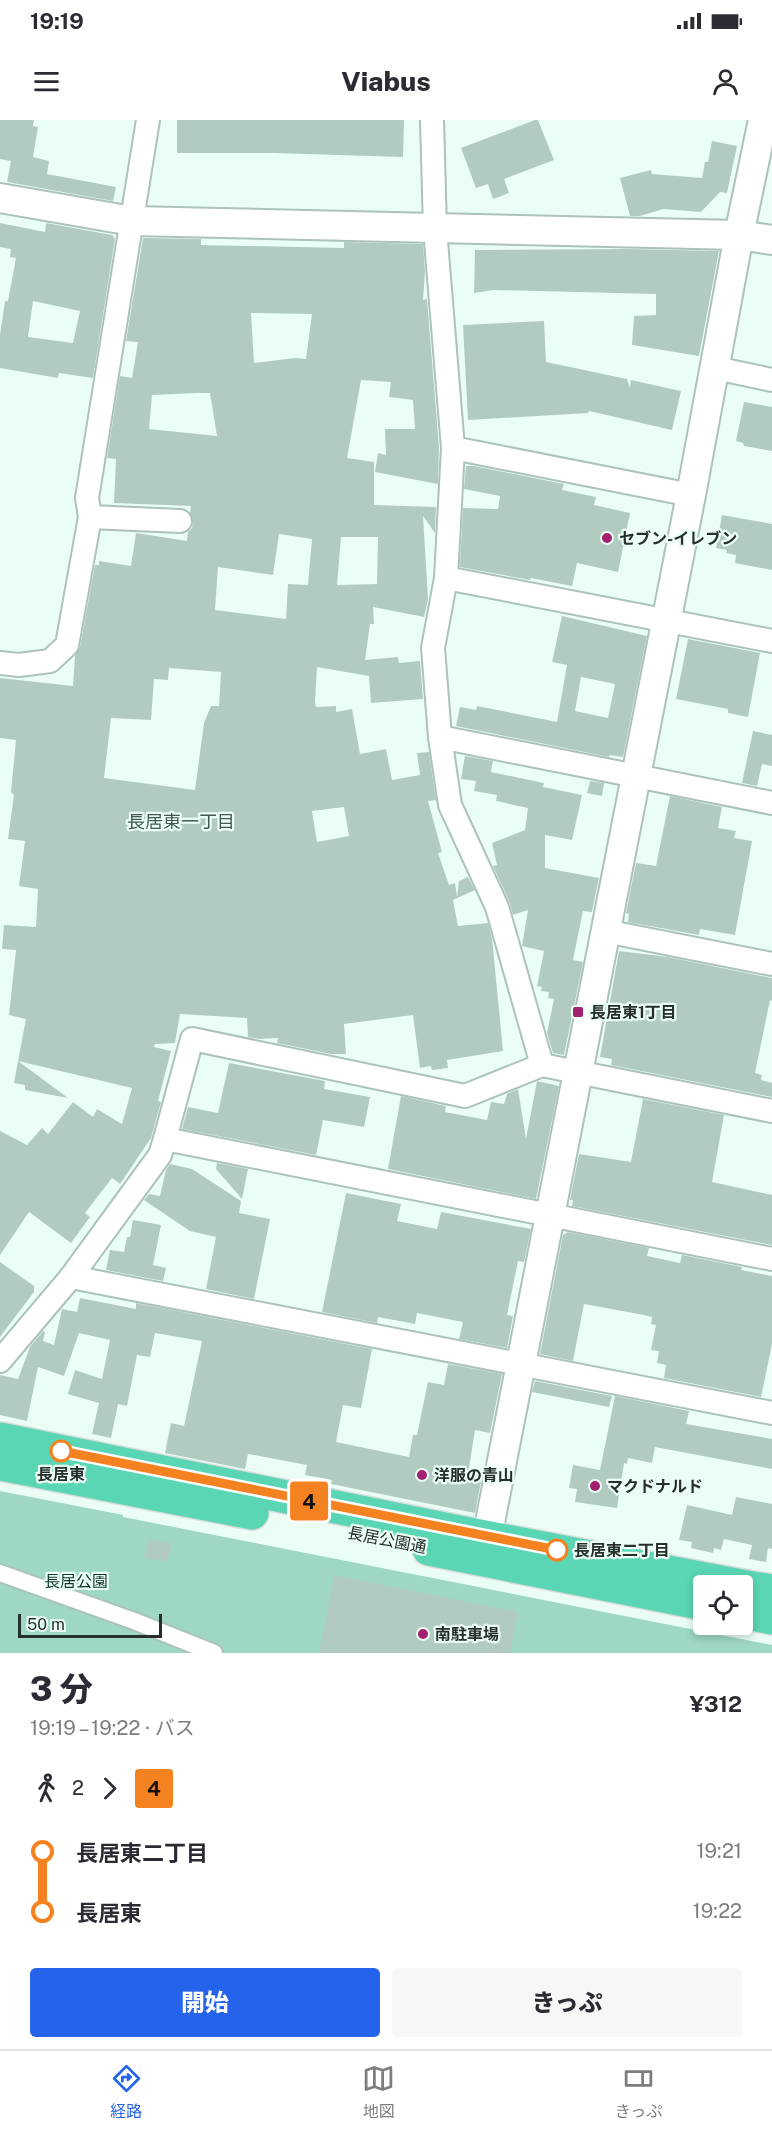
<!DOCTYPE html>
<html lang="ja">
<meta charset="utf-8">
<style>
:root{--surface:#fff;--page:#f7f7f7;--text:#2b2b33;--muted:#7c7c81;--line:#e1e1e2;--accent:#2563eb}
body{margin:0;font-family:"Public Sans","Noto Sans JP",sans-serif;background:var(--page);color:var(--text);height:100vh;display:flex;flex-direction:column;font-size:22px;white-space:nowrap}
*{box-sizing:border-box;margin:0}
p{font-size:20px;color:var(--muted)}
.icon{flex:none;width:33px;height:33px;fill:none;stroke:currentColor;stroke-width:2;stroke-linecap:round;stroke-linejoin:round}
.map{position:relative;height:1533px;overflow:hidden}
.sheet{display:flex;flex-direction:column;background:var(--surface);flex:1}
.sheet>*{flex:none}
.badge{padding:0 12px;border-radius:4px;font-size:21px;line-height:39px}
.fabs{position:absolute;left:693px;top:1455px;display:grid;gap:12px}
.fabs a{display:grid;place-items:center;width:60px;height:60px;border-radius:6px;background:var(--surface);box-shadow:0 3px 9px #0003;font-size:30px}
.scale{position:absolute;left:18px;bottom:15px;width:144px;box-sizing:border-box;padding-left:6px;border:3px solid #262f2c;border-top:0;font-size:16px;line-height:21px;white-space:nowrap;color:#262f2c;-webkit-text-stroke:4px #eafef6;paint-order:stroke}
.map>.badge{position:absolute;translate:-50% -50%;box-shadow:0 0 0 3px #fff}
.legs{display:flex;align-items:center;gap:9px;height:66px;padding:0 30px;font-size:20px}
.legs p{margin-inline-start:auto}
.overview{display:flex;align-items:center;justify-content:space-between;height:102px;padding:0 30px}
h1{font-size:33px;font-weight:800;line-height:45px}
.cta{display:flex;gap:12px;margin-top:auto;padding:12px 30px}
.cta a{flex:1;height:69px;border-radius:6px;background:var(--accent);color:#fff;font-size:24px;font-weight:800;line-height:69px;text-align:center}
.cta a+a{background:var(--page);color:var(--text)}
ul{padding:0 30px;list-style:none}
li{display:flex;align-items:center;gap:21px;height:60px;font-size:22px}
li i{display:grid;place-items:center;width:9px;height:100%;margin:0 8px;background:currentColor}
li i::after{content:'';width:15px;height:15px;margin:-8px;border:4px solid;border-radius:50%;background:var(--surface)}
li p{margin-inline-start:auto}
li:first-child i{background:linear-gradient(#0000 50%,currentColor 0)}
li:last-child i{background:linear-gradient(currentColor 50%,#0000 0)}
.status{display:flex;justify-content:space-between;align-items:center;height:42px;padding:0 30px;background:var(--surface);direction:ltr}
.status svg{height:16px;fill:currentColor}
header{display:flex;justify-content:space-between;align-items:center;height:78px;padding:0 30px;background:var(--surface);font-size:27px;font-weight:800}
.tab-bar{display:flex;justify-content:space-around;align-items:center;height:84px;border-top:2px solid var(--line);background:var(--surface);font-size:16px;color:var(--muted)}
.tab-bar a{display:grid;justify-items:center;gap:3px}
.tab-bar .selected{color:var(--accent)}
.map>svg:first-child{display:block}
</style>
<div class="status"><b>19:19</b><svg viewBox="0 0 49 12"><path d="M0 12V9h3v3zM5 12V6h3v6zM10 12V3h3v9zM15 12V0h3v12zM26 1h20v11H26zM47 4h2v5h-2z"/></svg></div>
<header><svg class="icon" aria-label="menu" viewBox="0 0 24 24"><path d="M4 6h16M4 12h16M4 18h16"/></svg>Viabus<svg class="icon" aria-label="person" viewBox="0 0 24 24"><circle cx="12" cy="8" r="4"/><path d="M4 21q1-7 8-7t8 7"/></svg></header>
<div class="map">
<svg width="772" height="1533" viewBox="0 0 772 1533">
<rect width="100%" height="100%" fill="#eafef6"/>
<!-- green -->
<polygon fill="#9ed8c2" points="0,1371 123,1395 123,1397 772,1525 772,1533 0,1533"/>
<!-- building -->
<g fill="#b2cbc1" fill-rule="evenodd">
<polygon points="0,0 34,0 33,6 38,7 33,37 49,41 47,54 116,67 113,81 7,62 11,41 0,39"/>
<polygon points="177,0 404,0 403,37 273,33 177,33"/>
<polygon points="535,0 538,0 554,40 504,59 509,73 493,79 488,64 476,68 461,28"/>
<polygon points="712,21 737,26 727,73 720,72 701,92 663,89 640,96 630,96 620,58 651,50 652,54 702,58 705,42 708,42"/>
<path d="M0 103 45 112 46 103 112 115 115 119 93 258 59 253 58 258 0 248V215L5 181H8L16 138 10 137 11 129 0 127ZM33 181 80 191 73 223 28 217Z"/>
<path d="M143 118 201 119V125L344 128V122L423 124 425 152 423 180 427 179 439 328 438 364 375 352 378 333 386 335 385 309H415L413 280 389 277 391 262 361 260 347 338 374 342V385L436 387 435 413 423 396 428 479 424 497 373 487 374 504H370L365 540 398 537 399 543 420 541 423 579 371 583 369 556 317 547 315 582 316 587 336 586V592L352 589 360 634 386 629 392 660 420 655 417 633 429 632 436 680 428 681 442 732 438 733 449 765 455 763 457 777 459 761 468 757 475 770 453 780 458 806 488 803 492 818 503 931 447 940 448 948 432 950 431 946 420 948 413 895 344 904 346 934H331L277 923 278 918 259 919 248 917 247 898 180 894 175 923 155 924 154 927 171 931 158 981 161 982 151 1018 120 1064 112 1058 85 1093 90 1097 71 1123 29 1092 0 1135V1011L27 1025 42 1008 48 1014 73 982 93 997 97 989 122 1004 132 968 18 941 26 899 9 895 16 830 2 829 4 805 36 807 38 769 19 766 25 721 8 719 14 675 11 672 16 620 0 618V558L73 566 75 536 80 527 95 445H99V441L131 446 136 413 187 421 188 412 192 408 193 401 190 393 191 386 114 383 116 339 107 338 120 256 132 258 138 222 126 221ZM251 193 312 194 306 239 295 238 254 243ZM198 273H210L217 316 149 309 152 275ZM279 414 312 419 308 465 288 464 286 499 215 490 218 447 273 455ZM341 417H378L377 464 337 465ZM169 548 221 552 219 586H211L204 603 195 670 104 658 111 598 151 600 154 559 168 560ZM344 687 349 716 317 722 312 691Z"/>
<polygon points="628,129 719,131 699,236 632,225 634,196 656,195 656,174 494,170 474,173 475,130"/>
<polygon points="544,201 546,242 627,259 630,268 631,260 681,271 672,310 589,291 588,293 468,300 463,205"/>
<polygon points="744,282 772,287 772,331 744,326 743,323 736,321"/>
<polygon points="466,346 474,346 564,364 562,370 596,377 594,385 630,393 618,452 577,443 572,466 531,458 530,460 460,447 463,388 498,389 500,376 464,369"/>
<polygon points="722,395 772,404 772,450 735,443 736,435 726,433 727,430 716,428"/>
<path d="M562 496 647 516 623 637 610 635 609 637 456 606 460 587 476 590 477 586 557 602 567 545 552 542ZM581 557 615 564 608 598 575 591Z"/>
<polygon points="688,519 760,533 748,597 728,593 728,589 676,579"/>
<polygon points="753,611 772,615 772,646 762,644 757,666 742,663"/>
<polygon points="465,636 493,641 491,652 544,663 543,667 582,675 572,720 545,715 545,748 599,758 592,792 583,791 573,840 583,842 564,935 553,933 547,913 554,879 548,878 549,872 541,871 542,867 537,866 544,831 522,826 528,790 513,795 509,781 493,746 497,745 492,723 525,710 528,688 496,681 497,675 474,671 476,661 461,659"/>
<polygon points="590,661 604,663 602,676 587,673"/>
<polygon points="670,676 722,687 718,708 736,711 734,718 752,721 735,815 700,809 699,815 628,802 629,794 626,793 636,743 656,746"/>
<polygon points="619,831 668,837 772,858 772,881 770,880 755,953 762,955 761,960 772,963 772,977 611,945 612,939 600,937"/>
<polygon points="18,941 29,949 68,978 25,970 25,965 14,963"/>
<polygon points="229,943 325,961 324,969 370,977 364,1007 323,1000 316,1035 182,1009 188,987 218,993"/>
<polygon points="537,961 559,966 536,1079 388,1049 401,976 446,986 445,992 487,1000 491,982 504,984 507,974 518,969 526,1019"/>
<polygon points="643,979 724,995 712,1062 772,1075 772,1125 572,1086 573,1080 570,1080 579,1034 631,1042"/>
<polygon points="217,1043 248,1049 242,1079 216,1049"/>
<polygon points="170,1044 192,1049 241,1081 239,1093 270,1099 254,1179 206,1169 216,1117 190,1111 144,1080 149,1074 160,1076 166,1050"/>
<polygon points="346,1073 401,1084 397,1101 437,1109 441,1092 531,1109 524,1142 518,1141 507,1195 513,1196 507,1228 459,1219 463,1202 417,1193 415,1204 378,1197 377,1203 322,1192"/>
<polygon points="133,1100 161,1105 153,1145 166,1148 163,1161 106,1150 110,1130 124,1132 127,1117 130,1117"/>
<polygon points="568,1112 649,1128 647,1136 680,1143 682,1135 742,1147 741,1150 772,1156 772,1224 761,1277 664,1258 666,1245 657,1243 659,1231 651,1230 656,1205 651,1204 652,1197 644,1195 584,1184 573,1241 540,1234 563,1115"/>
<polygon points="0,1142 34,1166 34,1172 0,1217"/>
<polygon points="80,1178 136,1189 136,1183 372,1229 361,1288 343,1285 336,1322 409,1337 413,1315 417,1315 428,1262 444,1265 448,1244 502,1254 490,1313 475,1310 469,1348 483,1351 475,1393 331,1364 332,1360 305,1355 307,1345 248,1334 245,1349 165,1333 171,1303 184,1306 202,1221 155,1213 150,1237 137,1235 127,1286 118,1284 111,1318 92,1314 99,1283 68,1274 75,1250 102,1259 110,1220 79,1213 64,1256 38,1247 27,1301 0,1295 0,1255 18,1259 30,1227 43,1211 45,1212 43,1221 54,1225 62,1189 77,1192"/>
<polygon points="535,1261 612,1276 609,1287 532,1272"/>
<polygon points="615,1276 689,1291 686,1304 772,1319 772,1349 655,1327 652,1343 628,1338 627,1344 624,1343 617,1388 575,1382 577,1369 569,1368 573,1345 600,1350"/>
<polygon points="736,1377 772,1384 772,1429 768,1428 766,1442 749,1439 752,1425 724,1419 721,1430 714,1428 713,1433 691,1428 692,1422 679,1420 687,1385 732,1395"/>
<polygon points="149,1419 171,1424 167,1442 145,1438"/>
<polygon points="334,1455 518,1492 510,1533 319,1533"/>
</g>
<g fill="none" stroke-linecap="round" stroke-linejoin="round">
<!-- pedestrian casing -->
<g stroke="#abc3b9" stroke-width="20">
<polyline id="pedestrian" points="0,1453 134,1501 214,1533"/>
</g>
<!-- minor casing -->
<g stroke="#abc3b9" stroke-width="26">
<g id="minor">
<polyline points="715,248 772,260"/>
<polyline points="453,328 691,375"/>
<polyline points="90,397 87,378 148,0"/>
<polyline points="446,458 772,521"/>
<polyline points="0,543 19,545 50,541 67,525 90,397 180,401"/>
<polyline points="440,617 772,683"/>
<polyline points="605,811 772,844"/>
<polyline points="542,945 772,991"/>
<polyline points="165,1019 192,919 465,976 542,945 497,787 450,685 440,617 433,528 446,458 453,328 435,109 432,0"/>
<polyline points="71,1157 772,1293"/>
<polyline points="0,1241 71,1157 160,1035 165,1019 772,1139"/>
</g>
</g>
<!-- tertiary casing -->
<g stroke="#abc3b9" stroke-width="32">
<g id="tertiary">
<polyline points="0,78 132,101 739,115 772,120"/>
<polyline points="483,1438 691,375 739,115 763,0"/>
</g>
</g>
<!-- trunk casing -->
<g stroke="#dcdedd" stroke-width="36">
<g id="trunk">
<polyline points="0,1319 464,1413 742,1466"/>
<polyline points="0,1344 252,1393"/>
<polyline points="429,1429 704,1484"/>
<polyline points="742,1466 772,1471"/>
<polyline points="742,1492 772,1498"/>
</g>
</g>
<!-- pedestrian -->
<use href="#pedestrian" stroke="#fff" stroke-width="16"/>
<!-- minor -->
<use href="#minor" stroke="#fff" stroke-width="22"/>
<!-- tertiary -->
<use href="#tertiary" stroke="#fff" stroke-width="28"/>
<!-- trunk -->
<use href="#trunk" stroke="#5ad6b4" stroke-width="33"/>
</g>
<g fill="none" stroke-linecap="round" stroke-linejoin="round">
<!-- line-1 casing -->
<g stroke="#fff" stroke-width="14">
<polyline id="line-1" points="61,1331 557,1430"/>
</g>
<!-- line-1 -->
<use href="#line-1" stroke="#f58220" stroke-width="9"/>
</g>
<!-- markers -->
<g fill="#a3206f" stroke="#eafef6" stroke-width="2">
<circle cx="607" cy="418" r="6"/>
<rect x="572" y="886" width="12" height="12" rx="3"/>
<circle cx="422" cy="1355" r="6"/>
<circle cx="595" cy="1366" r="6"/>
<circle cx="423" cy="1514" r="6"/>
</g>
<g fill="#fff" stroke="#f58220" stroke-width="3">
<circle cx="61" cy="1331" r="10"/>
<circle cx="557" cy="1430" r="10"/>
</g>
<g text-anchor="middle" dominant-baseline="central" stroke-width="4.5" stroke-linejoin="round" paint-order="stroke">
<!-- poi labels -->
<g font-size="16" font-weight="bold" fill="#262f2c" stroke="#eafef6" text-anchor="start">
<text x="619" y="418">セブン-イレブン</text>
<text x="590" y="892">長居東1丁目</text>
<text x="434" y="1355">洋服の青山</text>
<text x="607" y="1366">マクドナルド</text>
<text x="435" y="1514">南駐車場</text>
</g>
<!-- stop labels -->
<g font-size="16" font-weight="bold" fill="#262f2c" stroke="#eafef6">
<text x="61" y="1354">長居東</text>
<text x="574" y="1430" text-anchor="start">長居東二丁目</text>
</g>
<!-- street labels -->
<g font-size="16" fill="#262f2c" stroke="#eafef6">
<text transform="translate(387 1420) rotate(11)">長居公園通</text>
</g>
<!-- park labels -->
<g font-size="16" fill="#12352a" stroke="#eafef6">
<text x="76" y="1461">長居公園</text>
</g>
<!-- neighbourhood labels -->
<g font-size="18" fill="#42584f" stroke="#eafef6">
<text x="181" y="701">長居東一丁目</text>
</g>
</g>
</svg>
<div class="fabs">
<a><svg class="icon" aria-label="locate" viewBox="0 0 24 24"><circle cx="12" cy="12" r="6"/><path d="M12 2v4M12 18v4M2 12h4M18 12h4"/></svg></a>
</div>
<div class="scale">50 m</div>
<b class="badge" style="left:309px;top:1381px;background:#f58220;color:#111">4</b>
</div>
<section class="sheet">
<div class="overview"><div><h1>3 分</h1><p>19:19 – 19:22 · バス</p></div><b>¥312</b></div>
<div class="legs"><svg class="icon" aria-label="walk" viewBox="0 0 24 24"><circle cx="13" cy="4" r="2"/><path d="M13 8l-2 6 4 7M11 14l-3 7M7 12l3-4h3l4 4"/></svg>2<svg class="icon" aria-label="forward" viewBox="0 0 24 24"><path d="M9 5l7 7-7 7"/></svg><b class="badge" style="background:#f58220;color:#111">4</b></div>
<ul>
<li><i style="color:#f58220"></i><b>長居東二丁目</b><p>19:21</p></li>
<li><i style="color:#f58220"></i><b>長居東</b><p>19:22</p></li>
</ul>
<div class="cta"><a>開始</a><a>きっぷ</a></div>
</section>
<nav class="tab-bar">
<a class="selected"><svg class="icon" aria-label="directions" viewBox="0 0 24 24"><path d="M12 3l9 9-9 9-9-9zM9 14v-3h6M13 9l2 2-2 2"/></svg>経路</a>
<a><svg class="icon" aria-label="map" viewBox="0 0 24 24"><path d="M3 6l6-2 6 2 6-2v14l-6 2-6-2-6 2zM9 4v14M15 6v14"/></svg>地図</a>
<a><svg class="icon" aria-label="tickets" viewBox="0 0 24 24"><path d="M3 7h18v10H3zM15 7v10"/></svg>きっぷ</a>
</nav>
